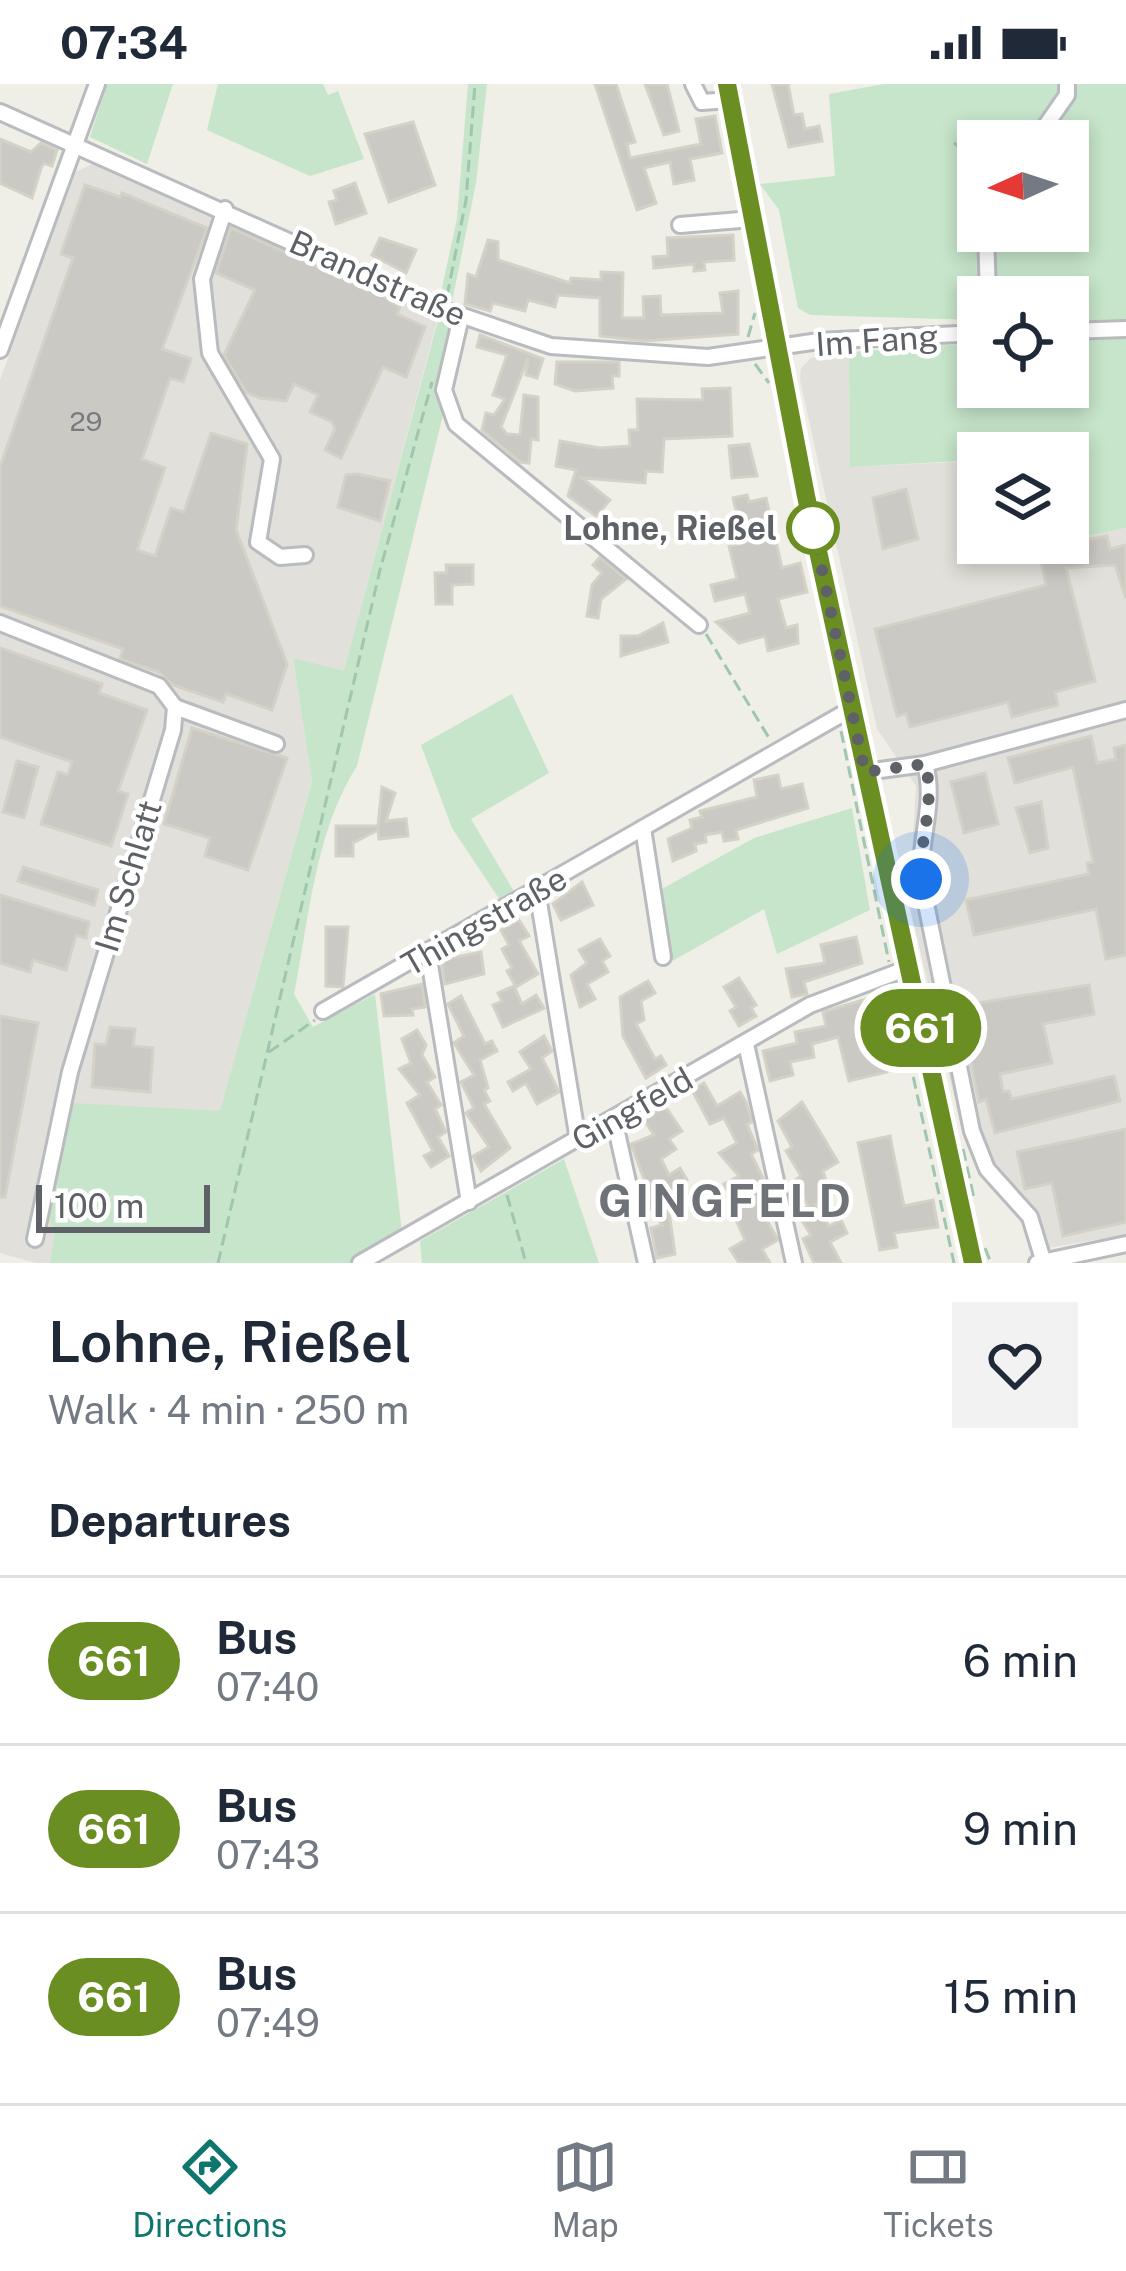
<!DOCTYPE html>
<meta charset="utf-8">
<style>
:root{--surface:#fff;--page:#f2f2f3;--text:#1f2937;--muted:#747a83;--line:#e0e1e3;--accent:#0f766e}
body{margin:0;font-family:"Public Sans",sans-serif;background:var(--page);color:var(--text);height:100vh;display:flex;flex-direction:column;font-size:45px;white-space:nowrap}
*{box-sizing:border-box;margin:0}
p{font-size:39px;color:var(--muted)}
.icon{flex:none;width:66px;height:66px;fill:none;stroke:currentColor;stroke-width:2;stroke-linecap:round;stroke-linejoin:round}
.map{position:relative;height:1179px;overflow:hidden}
.panel{display:flex;flex-direction:column;background:var(--surface);flex:1}
.panel>*{flex:none}
.badge{padding:0 24px;border-radius:39px;font-size:42px;line-height:78px}
.needle{width:78px;rotate:267deg}
.tools{position:absolute;left:957px;top:36px;display:grid;gap:24px}
.tools a{display:grid;place-items:center;width:132px;height:132px;border-radius:0px;background:var(--surface);box-shadow:0 6px 18px #0003;font-size:60px}
.scale{position:absolute;left:36px;bottom:30px;width:174px;box-sizing:border-box;padding-left:12px;border:6px solid #5e6166;border-top:0;font-size:33px;line-height:42px;white-space:nowrap;color:#5e6166;-webkit-text-stroke:9px #fff;paint-order:stroke}
.you{position:absolute;width:60px;height:60px;margin:-30px;border:9px solid #fff;border-radius:50%;background:#1a73e8;box-shadow:0 0 0 18px #1a73e833}
.map>.badge{position:absolute;translate:-50% -50%;box-shadow:0 0 0 6px #fff}
h2{padding:0 48px;font-size:45px;line-height:108px}
.round{display:grid;place-items:center;flex:none;width:126px;height:126px;border-radius:0px;background:var(--page)}
.head{display:flex;align-items:center;justify-content:space-between;height:204px;padding:0 48px}
h1{font-size:57px;font-weight:600;line-height:90px}
ul{padding:0;list-style:none}
li{display:flex;align-items:center;gap:36px;height:168px;padding:0 48px;border-top:3px solid var(--line)}
li div{flex:1}
li b{display:block;font-size:45px}
li em{font-style:normal}
li .badge{min-width:132px;font-weight:700;text-align:center}
.status{display:flex;justify-content:space-between;align-items:center;height:84px;padding:0 60px;background:var(--surface);direction:ltr}
.status svg{height:33px;fill:currentColor}
.menu{display:flex;justify-content:space-around;align-items:center;height:168px;border-top:3px solid var(--line);background:var(--surface);font-size:33px;color:var(--muted)}
.menu a{display:grid;justify-items:center;gap:6px}
.menu .on{color:var(--accent)}
.map>svg:first-child{display:block}
</style>
<div class="status"><b>07:34</b><svg viewBox="0 0 49 12"><path d="M0 12V9h3v3zM5 12V6h3v6zM10 12V3h3v9zM15 12V0h3v12zM26 1h20v11H26zM47 4h2v5h-2z"/></svg></div>
<div class="map">
<svg width="1126" height="1179" viewBox="0 0 1126 1179">
<rect width="100%" height="100%" fill="#efefe7"/>
<!-- industrial -->
<g fill="#e1e0db">
<polygon points="93,80 438,233 344,588 293,575 312,696 220,1028 55,1146 50,1179 36,1179 0,1169 0,296 75,88"/>
<polygon points="849,268 850,383 978,377 978,459 1031,459 1033,464 1126,444 1126,1151 1029,1167 1025,1140 991,1105 963,1051 909,819 916,702 877,645 800,296 801,284 811,274"/>
</g>
<!-- green -->
<g fill="#c6e5ca" fill-rule="evenodd">
<polygon points="107,0 173,0 147,80 90,53"/>
<polygon points="218,0 323,0 328,11 338,7 364,75 310,92 207,46"/>
<polygon points="468,0 487,0 476,99 452,218 440,213 457,135"/>
<path d="M884 0H1126V238L1068 241V213H978V236L810 231 798 224 779 126 760 100 835 92 829 10ZM978 57H1068V147H978Z"/>
<path d="M438 236 464 245 357 682C315 747 309 835 294 910L313 943 375 910 402 1149 352 1179H50L55 1146 48 1134 71 1019 220 1027 312 697 293 574 344 587Z"/>
<polygon points="1126,250 1126,444 1068,456 1068,369 978,369 978,376 850,383 849,268 978,259 978,303 1068,303 1068,254"/>
<polygon points="512,610 549,689 471,735 516,811 502,819 452,744 421,661"/>
<polygon points="852,724 870,826 777,870 764,825 669,879 660,806 754,754"/>
<polygon points="564,1075 599,1179 422,1179 420,1157"/>
</g>
<!-- building -->
<g fill="#cbc9c4" stroke="#d4d1c6" stroke-width="3">
<polygon points="595,0 616,0 635,58 627,60 630,74 701,60 696,35 715,32 722,69 690,75 694,96 674,100 670,78 644,84 656,119 637,126"/>
<polygon points="645,0 667,0 679,47 664,51"/>
<polygon points="772,0 788,0 794,31 802,30 805,45 819,42 822,57 789,63"/>
<polygon points="413,38 435,101 389,118 365,50"/>
<polygon points="0,55 31,68 41,59 57,66 52,82 44,79 41,84 32,114 0,99"/>
<polygon points="355,99 366,129 336,140 329,118 337,116 334,107"/>
<polygon points="85,101 120,113 122,109 207,144 162,265 191,275 183,298 170,294 142,375 165,384 137,466 155,472 171,424 184,428 211,349 247,360 236,446 287,580 272,626 226,610 223,618 173,601 159,588 120,575 123,565 0,522 0,383 73,174 61,170"/>
<polygon points="231,144 383,212 400,223 397,230 425,243 406,293 383,283 341,374 325,366 335,345 332,338 310,328 318,311 294,300 286,317 260,314 246,308 224,271 255,206 216,189"/>
<polygon points="733,151 734,176 704,178 705,186 694,187 694,180 654,184 653,173 668,172 667,154"/>
<polygon points="380,154 416,166 406,189 372,171"/>
<polygon points="488,156 498,158 498,176 570,199 571,194 601,196 601,188 623,189 622,234 644,234 643,213 660,212 661,231 723,229 720,209 738,207 738,250 644,257 600,252 600,214 558,211 555,223 528,216 525,227 493,219 490,227 465,220 468,190 476,193"/>
<polygon points="480,251 543,275 537,294 526,291 528,274 501,343 507,350 520,351 524,311 538,313 538,356 531,355 529,379 520,378 482,346 486,329 494,331 505,315 493,311 507,271 477,263"/>
<polygon points="557,278 619,278 619,292 612,292 613,304 575,307 555,300"/>
<polygon points="730,304 732,352 664,355 662,388 646,387 645,399 582,394 610,416 596,432 568,412 576,386 556,382 560,357 600,364 630,362 629,346 638,346 637,315 703,316 702,305"/>
<polygon points="749,360 757,392 732,394 729,362"/>
<polygon points="357,390 390,397 380,437 338,423 346,391"/>
<polygon points="906,405 918,455 883,465 873,414"/>
<polygon points="747,411 749,418 766,414 782,484 800,479 807,508 778,515 786,544 797,541 798,559 768,567 765,552 739,559 716,538 750,529 745,510 715,517 711,501 737,495 729,462 744,459 733,414"/>
<polygon points="1107,452 1110,465 1126,461 1126,514 1115,481 1066,484 1095,597 1055,608 1058,621 1012,633 1008,618 910,643 906,629 897,632 875,545 1046,501 1039,465"/>
<polygon points="600,473 626,495 601,515 598,534 587,532 592,501 602,489 593,481"/>
<polygon points="446,481 473,481 473,500 452,501 452,520 436,520 435,489 447,489"/>
<polygon points="663,539 668,558 621,572 621,552 638,552"/>
<polygon points="0,564 102,600 99,609 147,626 118,707 128,710 111,762 41,740 58,688 68,691 72,678 0,653"/>
<polygon points="192,644 287,674 248,786 205,772 210,754 164,740"/>
<polygon points="1091,652 1097,679 1116,675 1114,664 1126,661 1126,871 1106,875 1096,825 974,851 966,816 1089,790 1087,779 1093,778 1073,683 1015,699 1008,674"/>
<polygon points="17,677 38,683 24,734 3,728"/>
<polygon points="985,689 998,740 964,749 951,698"/>
<polygon points="778,691 781,705 802,700 808,724 736,746 738,755 724,757 722,748 705,751 706,758 695,760 696,767 673,777 668,755 692,744 690,736 702,733 700,727 757,713 754,696"/>
<polygon points="382,703 395,709 386,737 406,735 408,752 379,755 378,746 353,759 353,772 336,772 336,742 378,742"/>
<polygon points="1041,718 1048,764 1030,769 1016,724"/>
<polygon points="23,783 98,806 94,821 18,797"/>
<polygon points="582,798 593,821 561,836 553,820"/>
<polygon points="0,811 89,838 86,854 76,851 66,886 33,876 30,888 0,879"/>
<polygon points="519,836 529,852 519,857 538,890 516,903 507,887 512,884 502,865 509,861 501,846"/>
<polygon points="326,843 348,843 343,903 326,902"/>
<polygon points="856,853 862,879 804,898 807,910 792,913 786,885 825,879 821,861"/>
<polygon points="600,855 610,872 602,877 608,888 587,900 595,915 580,923 571,891 587,879 579,866"/>
<polygon points="481,868 484,890 445,900 441,876"/>
<polygon points="739,894 756,921 751,924 756,932 739,942 730,927 736,923 724,903"/>
<polygon points="648,897 655,909 641,917 644,936 636,940 655,975 661,972 666,981 646,994 623,952 620,913"/>
<polygon points="422,900 425,923 412,925 413,931 384,932 381,910"/>
<polygon points="1089,901 1094,930 1043,940 1052,979 1000,990 1003,1008 1009,1007 1012,1015 1114,992 1120,1017 995,1049 986,1015 979,1018 959,922"/>
<polygon points="514,902 522,920 536,911 544,924 503,943 493,921 502,917 498,909"/>
<polygon points="461,912 485,960 492,957 497,967 480,976 488,1004 484,1006 490,1017 484,1020 510,1064 481,1087 473,1072 489,1063 466,1029 474,1024 461,998 474,991 454,959 464,952 448,920"/>
<polygon points="870,914 887,988 849,997 838,953 812,960 814,973 790,978 793,991 770,997 763,967 797,959 795,948 826,942 823,928"/>
<polygon points="0,932 38,939 5,1113 0,1113"/>
<polygon points="110,943 135,945 133,962 153,964 150,1008 92,1003 95,960 106,961"/>
<polygon points="417,946 426,961 422,971 435,993 427,998 441,1021 435,1025 446,1048 438,1053 449,1072 431,1083 424,1072 433,1067 407,1019 420,1011 399,985 411,979 402,955"/>
<polygon points="544,952 552,967 542,974 559,1008 537,1020 526,999 513,1007 508,998 531,985 520,968"/>
<polygon points="704,999 717,1022 740,1008 746,1018 752,1038 747,1040 758,1066 751,1070 764,1096 758,1100 771,1127 764,1131 778,1156 762,1165 770,1179 739,1179 730,1165 745,1156 733,1129 738,1126 724,1100 739,1092 719,1069 737,1059 724,1034 710,1040 692,1006"/>
<polygon points="802,1018 838,1078 823,1087 830,1112 816,1120 829,1142 841,1136 847,1149 830,1158 841,1179 814,1179 803,1155 811,1151 797,1129 808,1122 794,1097 801,1092 786,1067 792,1063 778,1037"/>
<polygon points="665,1022 682,1047 669,1055 676,1065 661,1075 669,1091 680,1084 687,1096 667,1114 675,1170 657,1174 651,1144 662,1141 646,1117 651,1114 631,1060 654,1051 644,1036"/>
<polygon points="1126,1045 1126,1138 1063,1152 1052,1099 1025,1105 1017,1068"/>
<polygon points="890,1052 904,1122 933,1116 938,1143 894,1149 897,1163 880,1166 858,1059"/>
</g>
<g fill="none" stroke-linecap="round" stroke-linejoin="round">
<!-- minor casing -->
<g stroke="#b9bbbf" stroke-width="20">
<g id="minor">
<polyline points="693,0 702,18 729,16"/>
<polyline points="0,28 431,221 551,262 708,273 819,257 978,249"/>
<polyline points="1035,57 1067,11 1067,0"/>
<polyline points="225,125 202,195 210,269 272,375 258,458 280,473 305,471"/>
<polyline points="680,141 752,135"/>
<polyline points="986,147 988,213"/>
<polyline points="461,233 444,306 456,340 699,541"/>
<polyline points="1068,247 1126,245"/>
<polyline points="0,266 97,0"/>
<polyline points="0,539 159,602 175,623 173,646 70,988 35,1155"/>
<polyline points="175,623 276,660"/>
<polyline points="865,688 925,680"/>
<polyline points="643,744 663,873"/>
<polyline points="537,806 578,1056"/>
<polyline points="428,869 469,1118"/>
<polyline points="323,927 851,625"/>
<polyline points="746,960 794,1179"/>
<polyline points="614,1035 646,1179"/>
<polyline points="360,1179 810,921 908,884"/>
<polyline points="1037,1179 1126,1160"/>
<path d="M1044 1179 1030 1133 987 1085 972 1047 921 795C919 755 936 719 925 680L1126 626"/>
</g>
</g>
<!-- major casing -->
<g stroke="#e8d568" stroke-width="22">
<polyline id="major" points="727,0 806,412 973,1179"/>
</g>
<!-- path -->
<g stroke="#9fc6af" stroke-width="3" stroke-dasharray="12 6" stroke-linecap="butt">
<polyline points="954,59 978,77"/>
<polyline points="447,212 466,116 475,0"/>
<polyline points="748,253 755,229"/>
<polyline points="755,280 769,299"/>
<polyline points="794,426 800,457"/>
<polyline points="706,550 769,654"/>
<polyline points="841,647 889,878"/>
<polyline points="894,905 954,1179"/>
<polyline points="269,968 315,936"/>
<polyline points="963,1065 974,1114"/>
<polyline points="507,1111 526,1179"/>
<polyline points="985,1164 991,1179"/>
<polyline points="218,1179 380,486 432,298"/>
</g>
<!-- minor -->
<use href="#minor" stroke="#fff" stroke-width="14"/>
<!-- major -->
<use href="#major" stroke="#f9f7b2" stroke-width="16"/>
</g>
<g fill="none" stroke-linecap="round" stroke-linejoin="round">
<!-- line casing -->
<g stroke="#fff" stroke-width="27">
<polyline id="line" points="727,0 806,412 973,1179"/>
</g>
<!-- line -->
<use href="#line" stroke="#6b8e23" stroke-width="18"/>
<!-- walk -->
<path stroke="#5e6166" stroke-width="12" stroke-dasharray="0 21.6" d="M813 444 865 688 925 680C936 719 919 755 921 795"/>
</g>
<!-- markers -->
<circle fill="#fff" stroke="#6b8e23" stroke-width="6" cx="813" cy="444" r="24"/>
<g text-anchor="middle" dominant-baseline="central" stroke-width="9" stroke-linejoin="round" paint-order="stroke">
<!-- number labels -->
<g font-size="27" fill="#797b7e">
<text x="86" y="337">29</text>
</g>
<!-- street labels -->
<g font-size="33" fill="#5e6166" stroke="#fff">
<text transform="translate(378 194) rotate(24)">Brandstraße</text>
<text transform="translate(877 256) rotate(-4)">Im Fang</text>
<text transform="translate(128 792) rotate(-73)">Im Schlatt</text>
<text transform="translate(484 837) rotate(-30)">Thingstraße</text>
<text transform="translate(632 1025) rotate(-30)">Gingfeld</text>
</g>
<!-- stop labels -->
<g font-size="33" font-weight="bold" fill="#5e6166" stroke="#fff" text-anchor="end">
<text x="777" y="444">Lohne, Rießel</text>
</g>
<!-- district labels -->
<g font-size="45" font-weight="bold" letter-spacing="3" fill="#6f7378" stroke="#fff">
<text x="726" y="1116">GINGFELD</text>
</g>
</g>
</svg>
<div class="tools">
<a><svg class="needle" viewBox="-14 -14 28 28"><path d="M0-13l5 13h-10z" fill="#e53935"/><path d="M0 13l5-13h-10z" fill="#747a83"/></svg></a>
<a><svg class="icon" aria-label="locate" viewBox="0 0 24 24"><circle cx="12" cy="12" r="6"/><path d="M12 2v4M12 18v4M2 12h4M18 12h4"/></svg></a>
<a><svg class="icon" aria-label="layers" viewBox="0 0 24 24"><path d="M12 4l9 5-9 5-9-5zM3 14l9 5 9-5"/></svg></a>
</div>
<div class="scale">100 m</div>
<div class="you" style="left:921px;top:795px"></div>
<b class="badge" style="left:921px;top:944px;background:#6b8e23;color:#fff">661</b>
</div>
<section class="panel">
<div class="head"><div><h1>Lohne, Rießel</h1><p>Walk · 4 min · 250 m</p></div><a class="round"><svg class="icon" aria-label="heart" viewBox="0 0 24 24"><path d="M12 20l-8-8c-3-5 5-10 8-4 3-6 11-1 8 4z"/></svg></a></div>
<h2>Departures</h2>
<ul>
<li><span class="badge" style="background:#6b8e23;color:#fff">661</span><div><b>Bus</b><p>07:40</p></div><em>6 min</em></li>
<li><span class="badge" style="background:#6b8e23;color:#fff">661</span><div><b>Bus</b><p>07:43</p></div><em>9 min</em></li>
<li><span class="badge" style="background:#6b8e23;color:#fff">661</span><div><b>Bus</b><p>07:49</p></div><em>15 min</em></li>
</ul>
</section>
<nav class="menu">
<a class="on"><svg class="icon" aria-label="directions" viewBox="0 0 24 24"><path d="M12 3l9 9-9 9-9-9zM9 14v-3h6M13 9l2 2-2 2"/></svg>Directions</a>
<a><svg class="icon" aria-label="map" viewBox="0 0 24 24"><path d="M3 6l6-2 6 2 6-2v14l-6 2-6-2-6 2zM9 4v14M15 6v14"/></svg>Map</a>
<a><svg class="icon" aria-label="tickets" viewBox="0 0 24 24"><path d="M3 7h18v10H3zM15 7v10"/></svg>Tickets</a>
</nav>
